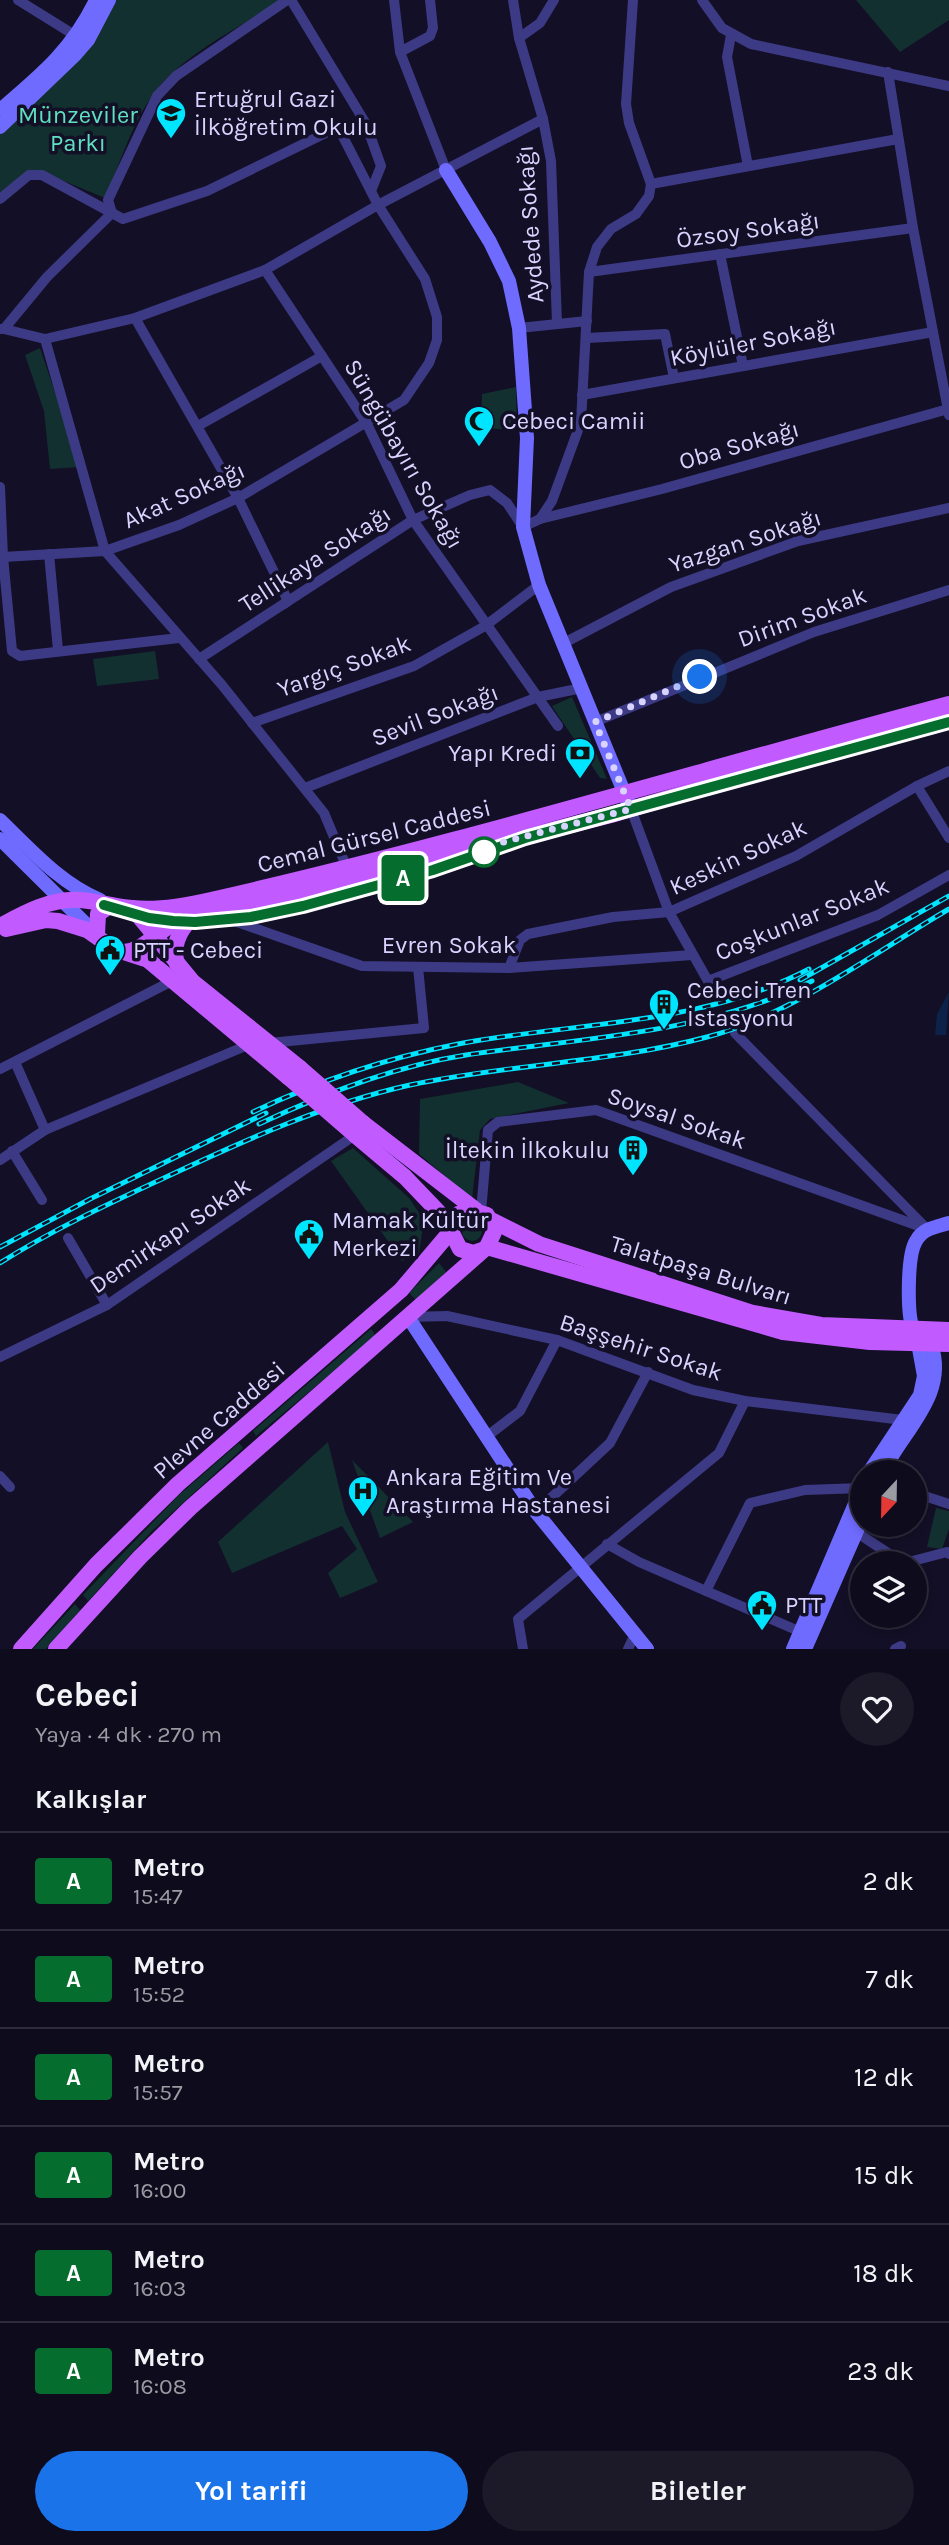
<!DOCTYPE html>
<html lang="tr">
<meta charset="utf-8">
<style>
:root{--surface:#0e0b1c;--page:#1c1929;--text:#f1f3f6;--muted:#9b9ba3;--line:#2e2b3b;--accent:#1a73e8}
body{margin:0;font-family:Karla,sans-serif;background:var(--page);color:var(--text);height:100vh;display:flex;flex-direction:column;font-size:26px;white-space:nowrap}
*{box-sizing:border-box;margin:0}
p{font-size:23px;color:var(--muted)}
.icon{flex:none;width:38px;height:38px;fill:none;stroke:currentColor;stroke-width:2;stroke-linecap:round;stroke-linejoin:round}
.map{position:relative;height:1649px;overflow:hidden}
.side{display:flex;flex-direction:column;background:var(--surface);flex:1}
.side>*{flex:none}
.badge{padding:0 14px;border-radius:5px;font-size:24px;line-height:46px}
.needle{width:46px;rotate:202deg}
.tools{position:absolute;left:850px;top:1460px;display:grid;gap:14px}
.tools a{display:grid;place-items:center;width:77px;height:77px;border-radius:50%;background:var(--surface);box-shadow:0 4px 10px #0003,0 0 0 2px var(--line);font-size:35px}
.you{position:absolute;width:35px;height:35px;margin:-18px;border:5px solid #fff;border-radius:50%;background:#1a73e8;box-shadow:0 0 0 10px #1a73e833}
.map>.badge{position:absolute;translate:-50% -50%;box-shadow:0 0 0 4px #fff}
h2{padding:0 35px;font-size:26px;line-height:63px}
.round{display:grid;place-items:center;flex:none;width:74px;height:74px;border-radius:37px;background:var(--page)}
.headline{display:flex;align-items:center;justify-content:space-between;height:119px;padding:0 35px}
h1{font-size:33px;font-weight:700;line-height:52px}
.button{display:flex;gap:14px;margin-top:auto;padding:14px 35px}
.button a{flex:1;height:80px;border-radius:42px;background:var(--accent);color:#fff;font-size:28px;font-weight:700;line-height:80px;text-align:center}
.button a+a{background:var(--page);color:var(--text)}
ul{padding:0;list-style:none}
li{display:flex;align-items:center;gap:21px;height:98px;padding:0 35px;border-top:2px solid var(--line)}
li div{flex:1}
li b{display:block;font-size:26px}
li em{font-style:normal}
li .badge{min-width:77px;font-weight:700;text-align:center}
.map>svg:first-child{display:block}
</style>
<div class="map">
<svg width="949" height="1649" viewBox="0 0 949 1649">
<rect width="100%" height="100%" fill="#130f26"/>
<!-- green -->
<g fill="#12302f">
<path d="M111 0H283C245 24 199 46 167 78 136 108 122 160 105 198L42 172 0 195V131Z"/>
<polygon points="856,0 949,0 949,20 900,52"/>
<polygon points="40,348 80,467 50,469 44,411 25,355"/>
<polygon points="516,387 517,430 481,428 482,394"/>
<polygon points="155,651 159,679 97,686 93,659"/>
<polygon points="572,697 607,779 600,778 552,706"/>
<polygon points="518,1082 569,1103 490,1119 480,1130 472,1199 419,1154 420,1099"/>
<polygon points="353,1148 409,1198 424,1220 419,1253 402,1261 331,1161"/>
<circle cx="472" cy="1231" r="10"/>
<polygon points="439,1263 446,1272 416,1300 409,1293"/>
<polygon points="371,1329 376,1336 256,1436 253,1431"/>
<polygon points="328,1442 345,1512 378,1582 340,1598 328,1573 357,1549 342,1526 232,1573 218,1542"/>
<polygon points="239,1443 243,1448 152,1531 88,1601 83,1595 178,1496"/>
<polygon points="352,1460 413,1522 380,1538"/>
<polygon points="936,1508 949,1511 949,1529 942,1549 927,1547"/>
<polygon points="75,1604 80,1610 46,1649 33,1649"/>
</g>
<!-- water -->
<polygon fill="#0c2248" points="949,992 946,1035 935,1035 937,1014"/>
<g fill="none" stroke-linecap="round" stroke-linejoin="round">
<!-- street -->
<g stroke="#3d3a85" stroke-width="10">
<polyline points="18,0 76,36"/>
<polyline points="291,0 366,124 381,166 371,191"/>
<polyline points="394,0 400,52 446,170"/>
<polyline points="513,0 519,38 543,119 551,161 557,323"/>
<polyline points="702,0 722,28 751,44 949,86"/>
<polyline points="731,35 727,57 748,166"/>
<polyline points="519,38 540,23 554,0"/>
<polyline points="400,52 430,36 433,28 430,0"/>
<polyline points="888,72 913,228 949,415"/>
<polyline points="651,184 898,139"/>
<polyline points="0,199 29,175 42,175 123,219 207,191 338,127 378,205 265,270 135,318 45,339 4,329"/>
<polyline points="720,254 743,366"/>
<polyline points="265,270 367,424 413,520 558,726"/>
<polyline points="589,272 913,228"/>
<polyline points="135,318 238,498 288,601 284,604"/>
<polyline points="519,328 587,321"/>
<polyline points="0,329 4,329 47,277 112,213 108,200 157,96 176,76 287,0"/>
<polyline points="586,338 665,334 674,378"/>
<polyline points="45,339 105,551 222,685 324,813 347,868"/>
<polyline points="582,395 933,332"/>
<polyline points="198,426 322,356"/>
<polyline points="0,487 3,557 12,651 20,656 179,638"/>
<polyline points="540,519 662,489 948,409"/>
<polyline points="49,554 58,650"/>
<polyline points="3,557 105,551 179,525 238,498 404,400 429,363 437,340 437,317 425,279 378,205 543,119"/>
<polyline points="564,643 671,587 798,541 949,508"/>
<polyline points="199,659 413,520 470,495 490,490 507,503 523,527 540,519 552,501 581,422 589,272 597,247 611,229 636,214 649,196 651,184 629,123 626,104 633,0"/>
<polyline points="595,722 814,632 949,590"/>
<polyline points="252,723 414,666 485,626 539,585"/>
<polyline points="917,786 949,838"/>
<polyline points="305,788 538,697 582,688"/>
<polyline points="631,809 669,912 708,981 878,915 949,875"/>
<polyline points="217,915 362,966 509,968 692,955"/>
<polyline points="509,968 520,940 528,934 613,917 669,912 796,856 917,786 949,771"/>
<polyline points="735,1033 925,1227"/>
<polyline points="269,1043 424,1028 418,967"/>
<polyline points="15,1062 45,1130"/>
<polyline points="0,1069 174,980"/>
<polyline points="12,1151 42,1200"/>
<polyline points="0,1160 45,1130 248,1045"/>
<polyline points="481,1212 488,1130 498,1122 596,1110 927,1229"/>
<polyline points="68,1238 107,1305"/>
<polyline points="408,1317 447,1316 557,1340 693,1390 745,1401 903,1420"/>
<polyline points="0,1357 107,1305 355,1135"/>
<polyline points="486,1437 520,1411 557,1340"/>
<polyline points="0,1476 10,1487"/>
<polyline points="915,1493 949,1504"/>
<polyline points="536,1512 610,1443 648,1372"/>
<polyline points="856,1532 903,1563"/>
<polyline points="607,1544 639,1562 801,1632"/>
<polyline points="905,1563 947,1552 949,1554"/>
<polyline points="706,1591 750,1503 805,1490 862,1488"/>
<polyline points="523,1649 518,1619 719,1453 745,1401"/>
<polyline points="628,1649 634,1636"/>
<polyline points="895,1649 901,1646"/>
</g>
<!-- secondary -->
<g stroke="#6f6bff" stroke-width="14">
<path d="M0 110C41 75 72 50 96 0"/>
<polyline points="0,127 75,55 88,40 109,0"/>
<polyline points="446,170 490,242 509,281 519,328 527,438 523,527 539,585 631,809"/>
<path d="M0 820C31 850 60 883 100 900"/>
<polyline points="0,839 96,934"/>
<polyline points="408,1317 536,1512 647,1649"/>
<path d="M913 1329C907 1314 907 1255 916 1241 923 1228 936 1227 949 1223"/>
<polyline points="869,1472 920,1395 924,1376 918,1343"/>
<path d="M883 1472C903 1430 949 1395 931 1344"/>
<polyline points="793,1649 863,1485"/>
<polyline points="805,1649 863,1517"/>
</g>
<!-- primary -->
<g stroke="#c25bff" stroke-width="16">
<polyline points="132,908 193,982 300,1068"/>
<path d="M0 926C24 913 51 898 80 900 97 901 114 907 132 908 158 911 185 906 211 900 459 844 703 769 949 704"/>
<polyline points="6,929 46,920 58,921 87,930 114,949 148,960 288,1077"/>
<polyline points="97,934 98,914 111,905"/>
<path d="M124 952C143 950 154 935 171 925L611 815 841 746 949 719"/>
<path d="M177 964C172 948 178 932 190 920"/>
<polyline points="363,1123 476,1210"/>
<polyline points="355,1135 405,1177 451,1225"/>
<polyline points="491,1220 539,1244 753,1313 821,1325 949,1330"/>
<polyline points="451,1231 460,1249 473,1253 482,1250"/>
<polyline points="487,1247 783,1332 870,1342 949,1344"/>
<polyline points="21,1649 96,1565 178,1484 401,1290 451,1231 458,1214 470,1210 487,1215 494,1232 487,1247 190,1508 140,1557 56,1649"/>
</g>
<!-- rail casing -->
<g stroke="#00e5ff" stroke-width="5">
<g id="rail">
<polyline points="800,980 949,896"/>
<path d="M253 1112C318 1081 387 1058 458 1044 575 1022 701 1026 809 969"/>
<path d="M259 1124C323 1094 395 1066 466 1055 580 1038 707 1034 812 981"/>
<polyline points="0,1247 90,1199 266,1113"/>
<path d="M0 1263C52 1230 108 1204 164 1178 243 1141 324 1104 410 1085 508 1064 610 1063 707 1037 790 1016 875 952 949 909"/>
</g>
</g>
<!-- rail -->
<use href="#rail" stroke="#130f26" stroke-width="2.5" stroke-dasharray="8" stroke-linecap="butt"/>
<!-- primary-bridge -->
<g stroke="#c25bff" stroke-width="16">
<polyline points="300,1068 363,1123"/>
<polyline points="288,1077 355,1135"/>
</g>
</g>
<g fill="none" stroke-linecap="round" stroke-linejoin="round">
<!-- line casing -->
<g stroke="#fff" stroke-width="16">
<polyline id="line" points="104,905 149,918 173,921 195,922 251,917 303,906 433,870 525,838 949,722"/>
</g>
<!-- line -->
<use href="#line" stroke="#056d2e" stroke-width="10"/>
<!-- walk -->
<polyline stroke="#d9d4ff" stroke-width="7" stroke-dasharray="0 12.6" points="484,852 484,847 631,809 595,722 700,677"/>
</g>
<!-- icons -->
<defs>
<g id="school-pin" transform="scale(1.575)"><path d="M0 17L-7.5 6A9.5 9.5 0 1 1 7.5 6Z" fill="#00e5ff" stroke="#130f26"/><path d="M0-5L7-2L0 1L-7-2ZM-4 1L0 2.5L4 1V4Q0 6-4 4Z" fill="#111"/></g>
<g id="mosque-pin" transform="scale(1.575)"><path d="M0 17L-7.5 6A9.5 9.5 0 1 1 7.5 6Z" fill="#00e5ff" stroke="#130f26"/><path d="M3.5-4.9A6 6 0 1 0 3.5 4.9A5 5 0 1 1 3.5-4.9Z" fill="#111"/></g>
<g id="bank-pin" transform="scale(1.575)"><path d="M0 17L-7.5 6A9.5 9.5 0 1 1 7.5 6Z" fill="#00e5ff" stroke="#130f26"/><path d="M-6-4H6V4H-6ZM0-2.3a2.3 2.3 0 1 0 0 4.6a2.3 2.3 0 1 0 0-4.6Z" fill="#111"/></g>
<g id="civic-pin" transform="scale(1.575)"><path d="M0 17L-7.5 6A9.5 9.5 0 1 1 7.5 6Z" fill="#00e5ff" stroke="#130f26"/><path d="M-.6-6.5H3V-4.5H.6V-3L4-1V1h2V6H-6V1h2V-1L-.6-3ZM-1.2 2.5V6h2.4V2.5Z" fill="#111"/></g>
<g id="building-pin" transform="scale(1.575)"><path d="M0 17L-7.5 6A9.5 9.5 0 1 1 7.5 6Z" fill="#00e5ff" stroke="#130f26"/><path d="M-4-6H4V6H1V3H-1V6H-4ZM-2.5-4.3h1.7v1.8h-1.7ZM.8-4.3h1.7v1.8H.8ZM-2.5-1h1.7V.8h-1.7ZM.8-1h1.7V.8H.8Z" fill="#111"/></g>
<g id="hospital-pin" transform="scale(1.575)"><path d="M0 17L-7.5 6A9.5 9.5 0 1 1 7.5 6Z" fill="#00e5ff" stroke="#130f26"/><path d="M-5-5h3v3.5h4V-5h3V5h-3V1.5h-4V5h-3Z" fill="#111"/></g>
</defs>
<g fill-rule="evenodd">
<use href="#school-pin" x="171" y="113"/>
<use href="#mosque-pin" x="479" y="421"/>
<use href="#bank-pin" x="580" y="753"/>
<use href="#civic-pin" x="110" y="950"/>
<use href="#building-pin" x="664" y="1004"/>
<use href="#building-pin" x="633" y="1150"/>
<use href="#civic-pin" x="309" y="1234"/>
<use href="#hospital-pin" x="363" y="1491"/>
<use href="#civic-pin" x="762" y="1605"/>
</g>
<!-- markers -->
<circle fill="#fff" stroke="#056d2e" stroke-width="3.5" cx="484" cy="852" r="14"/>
<g text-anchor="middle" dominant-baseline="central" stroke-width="7" stroke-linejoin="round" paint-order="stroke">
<!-- poi labels -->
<g font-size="24" fill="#d9d4ff" stroke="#130f26" text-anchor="start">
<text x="194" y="99">Ertuğrul Gazi<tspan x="194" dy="28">İlköğretim Okulu</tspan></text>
<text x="502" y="421">Cebeci Camii</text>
<text x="557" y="753" text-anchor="end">Yapı Kredi</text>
<text x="133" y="950">PTT - Cebeci</text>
<text x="687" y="990">Cebeci Tren<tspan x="687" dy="28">İstasyonu</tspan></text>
<text x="610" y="1150" text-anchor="end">İltekin İlkokulu</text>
<text x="332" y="1220">Mamak Kültür<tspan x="332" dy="28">Merkezi</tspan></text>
<text x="386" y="1477">Ankara Eğitim Ve<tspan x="386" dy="28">Araştırma Hastanesi</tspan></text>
<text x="785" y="1605">PTT</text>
</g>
<!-- park labels -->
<g font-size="24" fill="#5fe0c0" stroke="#130f26">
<text x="78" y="115">Münzeviler<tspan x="78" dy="28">Parkı</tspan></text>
</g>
<!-- street labels -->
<g font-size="24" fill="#d9d4ff" stroke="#130f26">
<text transform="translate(530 224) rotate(-94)">Aydede Sokağı</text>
<text transform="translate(748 230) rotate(-8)">Özsoy Sokağı</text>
<text transform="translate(753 342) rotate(-11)">Köylüler Sokağı</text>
<text transform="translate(739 445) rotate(-16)">Oba Sokağı</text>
<text transform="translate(404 454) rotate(60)">Süngübayırı Sokağı</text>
<text transform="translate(184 495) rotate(-24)">Akat Sokağı</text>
<text transform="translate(745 541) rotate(-18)">Yazgan Sokağı</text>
<text transform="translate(315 559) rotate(-33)">Tellikaya Sokağı</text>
<text transform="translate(802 617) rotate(-20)">Dirim Sokak</text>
<text transform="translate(344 666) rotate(-20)">Yargıç Sokak</text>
<text transform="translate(435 715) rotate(-21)">Sevil Sokağı</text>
<text transform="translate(374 836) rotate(-14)">Cemal Gürsel Caddesi</text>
<text transform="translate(738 857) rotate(-25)">Keskin Sokak</text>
<text transform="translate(802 919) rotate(-22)">Coşkunlar Sokak</text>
<text x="449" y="945">Evren Sokak</text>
<text transform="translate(677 1118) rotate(19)">Soysal Sokak</text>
<text transform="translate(170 1235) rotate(-34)">Demirkapı Sokak</text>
<text transform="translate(701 1270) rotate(17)">Talatpaşa Bulvarı</text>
<text transform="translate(641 1347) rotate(18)">Başşehir Sokak</text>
<text transform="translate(219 1420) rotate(-41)">Plevne Caddesi</text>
</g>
</g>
</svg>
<div class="tools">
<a><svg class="needle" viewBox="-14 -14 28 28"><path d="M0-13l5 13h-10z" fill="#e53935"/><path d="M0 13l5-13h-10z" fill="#9b9ba3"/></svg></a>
<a><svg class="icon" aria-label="layers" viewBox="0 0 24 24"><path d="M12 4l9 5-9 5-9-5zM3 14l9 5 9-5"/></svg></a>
</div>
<div class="you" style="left:700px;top:677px"></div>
<b class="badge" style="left:403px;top:878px;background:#056d2e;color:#fff">A</b>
</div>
<section class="side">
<div class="headline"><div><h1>Cebeci</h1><p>Yaya · 4 dk · 270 m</p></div><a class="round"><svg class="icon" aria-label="heart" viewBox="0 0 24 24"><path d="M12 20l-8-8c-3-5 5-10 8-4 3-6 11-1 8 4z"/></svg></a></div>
<h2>Kalkışlar</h2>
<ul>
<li><span class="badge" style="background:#056d2e;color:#fff">A</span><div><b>Metro</b><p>15:47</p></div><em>2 dk</em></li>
<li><span class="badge" style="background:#056d2e;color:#fff">A</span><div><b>Metro</b><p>15:52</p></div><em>7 dk</em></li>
<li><span class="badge" style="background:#056d2e;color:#fff">A</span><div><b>Metro</b><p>15:57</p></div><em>12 dk</em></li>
<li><span class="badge" style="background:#056d2e;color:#fff">A</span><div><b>Metro</b><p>16:00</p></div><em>15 dk</em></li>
<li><span class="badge" style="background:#056d2e;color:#fff">A</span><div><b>Metro</b><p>16:03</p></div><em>18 dk</em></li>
<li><span class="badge" style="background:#056d2e;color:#fff">A</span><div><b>Metro</b><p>16:08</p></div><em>23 dk</em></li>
</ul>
<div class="button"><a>Yol tarifi</a><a>Biletler</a></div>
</section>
